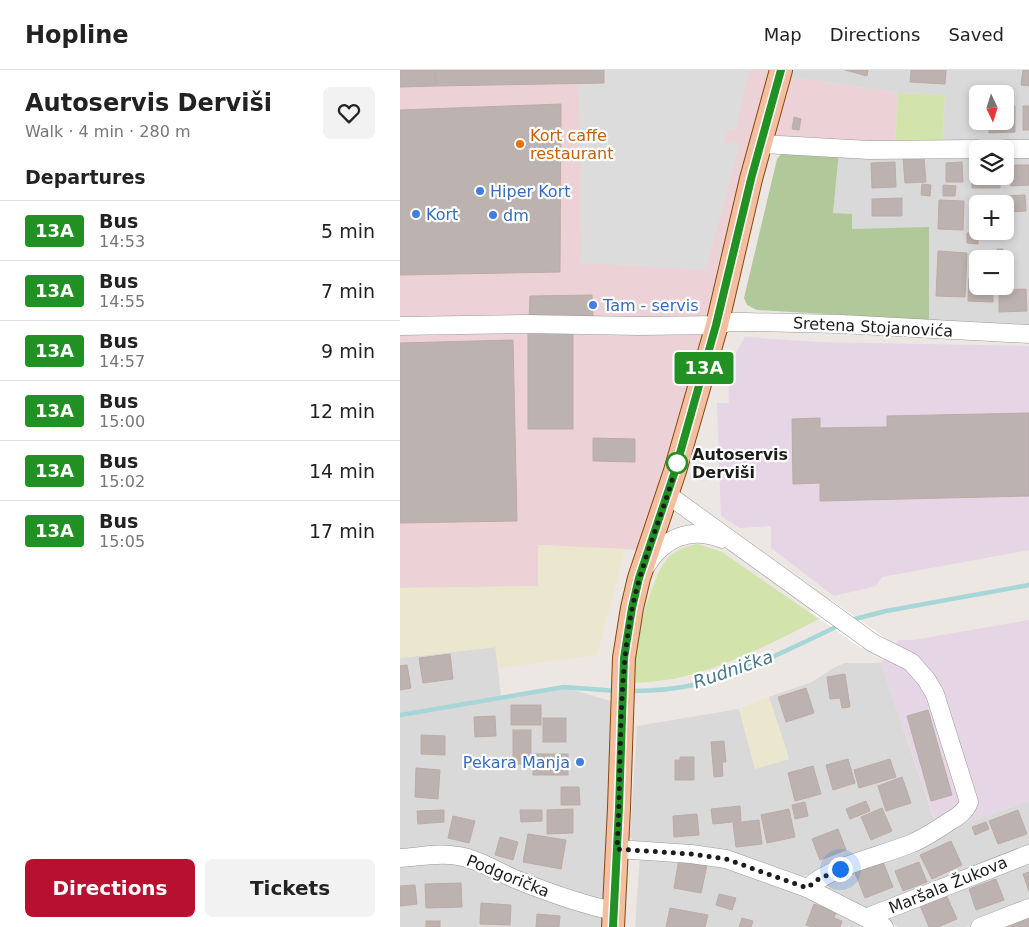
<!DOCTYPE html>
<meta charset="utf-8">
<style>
:root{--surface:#fff;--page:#f2f2f2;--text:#222;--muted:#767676;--line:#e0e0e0;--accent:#b81031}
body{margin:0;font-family:"DejaVu Sans",sans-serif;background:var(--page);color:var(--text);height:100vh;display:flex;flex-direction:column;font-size:19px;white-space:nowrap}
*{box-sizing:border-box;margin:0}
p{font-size:16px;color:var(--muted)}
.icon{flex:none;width:28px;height:28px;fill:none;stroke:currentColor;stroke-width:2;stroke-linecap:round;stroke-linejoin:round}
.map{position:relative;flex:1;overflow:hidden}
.panel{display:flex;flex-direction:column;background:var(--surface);width:400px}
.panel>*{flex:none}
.badge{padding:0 10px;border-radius:4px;font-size:18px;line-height:32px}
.needle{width:32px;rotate:176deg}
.tools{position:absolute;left:569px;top:15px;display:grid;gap:10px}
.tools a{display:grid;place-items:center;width:45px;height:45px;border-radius:8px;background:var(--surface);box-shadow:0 2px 8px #0003;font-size:25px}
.you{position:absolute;width:25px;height:25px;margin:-12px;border:4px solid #fff;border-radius:50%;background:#1a73e8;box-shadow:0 0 0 8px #1a73e833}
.map>.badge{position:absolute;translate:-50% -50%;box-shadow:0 0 0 2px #fff}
h2{padding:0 25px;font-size:19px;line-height:45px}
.round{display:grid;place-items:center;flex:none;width:52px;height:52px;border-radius:8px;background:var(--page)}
.summary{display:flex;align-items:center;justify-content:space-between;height:85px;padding:0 25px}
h1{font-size:24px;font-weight:700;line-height:38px}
.action{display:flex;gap:10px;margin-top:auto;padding:10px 25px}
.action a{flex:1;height:58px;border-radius:8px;background:var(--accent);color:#fff;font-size:20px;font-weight:700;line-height:58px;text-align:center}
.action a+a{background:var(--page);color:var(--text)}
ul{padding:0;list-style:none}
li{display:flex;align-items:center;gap:15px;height:60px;padding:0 25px;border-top:1px solid var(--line)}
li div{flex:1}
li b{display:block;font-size:19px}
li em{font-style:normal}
li .badge{min-width:55px;font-weight:700;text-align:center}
header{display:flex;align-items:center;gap:30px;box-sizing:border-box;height:70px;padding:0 25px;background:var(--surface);border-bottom:1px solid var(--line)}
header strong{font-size:24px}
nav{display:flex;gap:28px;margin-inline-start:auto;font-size:18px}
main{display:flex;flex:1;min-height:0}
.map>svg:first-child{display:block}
</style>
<header>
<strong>Hopline</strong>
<nav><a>Map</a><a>Directions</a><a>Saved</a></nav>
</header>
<main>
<section class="panel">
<div class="summary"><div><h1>Autoservis Derviši</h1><p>Walk · 4 min · 280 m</p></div><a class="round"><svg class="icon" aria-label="heart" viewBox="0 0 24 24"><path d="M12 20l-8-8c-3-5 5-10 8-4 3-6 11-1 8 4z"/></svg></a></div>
<h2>Departures</h2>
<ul>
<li><span class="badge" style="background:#229124;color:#fff">13A</span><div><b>Bus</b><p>14:53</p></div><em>5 min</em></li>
<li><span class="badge" style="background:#229124;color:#fff">13A</span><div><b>Bus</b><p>14:55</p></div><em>7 min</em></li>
<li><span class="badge" style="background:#229124;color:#fff">13A</span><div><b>Bus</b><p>14:57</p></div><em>9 min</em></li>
<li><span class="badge" style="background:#229124;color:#fff">13A</span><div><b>Bus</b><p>15:00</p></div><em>12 min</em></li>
<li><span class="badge" style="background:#229124;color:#fff">13A</span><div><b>Bus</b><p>15:02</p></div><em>14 min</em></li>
<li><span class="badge" style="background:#229124;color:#fff">13A</span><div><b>Bus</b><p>15:05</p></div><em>17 min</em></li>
</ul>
<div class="action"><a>Directions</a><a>Tickets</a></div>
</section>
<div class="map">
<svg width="629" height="857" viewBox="0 0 629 857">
<rect width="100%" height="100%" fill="#ece7e2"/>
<!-- residential -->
<g fill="#dad9d9" fill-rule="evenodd">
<path d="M393 0H629V75L542 77 545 25 498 23 391 7ZM578 24H605V51H578Z"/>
<path d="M439 82 577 84 578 106H605V84H629V259L528 255 452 159 433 143ZM578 134H605V161H578ZM578 189H605V216H578Z"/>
<polygon points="96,577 101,628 164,617 214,632 213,857 0,857 0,588"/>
<polygon points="445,593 481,593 535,752 518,763 410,805 402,806 353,790 337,783 240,774 236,773 230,767 237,656 339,639 355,698 389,689 369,627 412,612 435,597"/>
<polygon points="629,731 629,777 468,840 424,821 426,813 551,758"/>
<polygon points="240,785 321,793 403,825 473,857 235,857"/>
<polygon points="629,790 629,834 566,857 499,857 489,851 489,847"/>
</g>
<!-- commercial -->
<g fill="#ecd2d6">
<polygon points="0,0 369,0 343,108 317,199 307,255 241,480 138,475 138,516 0,518"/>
<polygon points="391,7 498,23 495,76 373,67 374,55"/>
</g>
<!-- industrial -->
<g fill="#e5d5e5">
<polygon points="345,267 417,272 629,276 629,480 482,507 476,516 434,526 371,478 371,456 340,458 321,446 317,333 329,333 328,297"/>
<polygon points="629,550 629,731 551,758 540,765 481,593 499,570 513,570"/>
</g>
<!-- farmland -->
<g fill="#eae7ce">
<polygon points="138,475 225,479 197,585 98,598 95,577 0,588 0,518 138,516"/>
<polygon points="369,627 389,689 355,699 339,639"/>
</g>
<!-- grass -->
<g fill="#d2e3ab">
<polygon points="498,23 545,25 542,77 495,76"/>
<path d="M298 474 322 482 419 549C372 573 325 598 273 609 260 611 247 612 234 613 234 606 234 598 235 590 237 566 252 502 270 486 278 479 288 476 298 474Z"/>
</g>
<!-- forest -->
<polygon fill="#b1c99a" points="383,82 439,82 433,143 452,144 452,159 529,157 529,250 357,240 347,235 344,228 377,89"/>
<!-- parking -->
<polygon fill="#dcdcdc" points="204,0 349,0 336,60 325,60 324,73 340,73 306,200 181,193 180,61 178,14 204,13"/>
<!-- pier -->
<polygon fill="#fff" points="431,530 485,568 461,578 409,541"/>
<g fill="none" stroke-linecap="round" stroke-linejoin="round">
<!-- stream -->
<g stroke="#a6d6d7" stroke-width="4.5">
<polyline points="451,550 486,541 629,515"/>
<path d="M230 621C252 621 277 619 298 614 347 601 394 577 440 555"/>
<polyline points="0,645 164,617 217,621"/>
</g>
</g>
<!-- building -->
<g fill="#bcb2af" stroke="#bdaba6">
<polygon points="0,0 35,0 36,16 0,17"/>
<polygon points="35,0 204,0 204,13 36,16"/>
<polygon points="445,0 468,0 467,6"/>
<polygon points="511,0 546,0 545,14 510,12"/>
<polygon points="623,0 629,0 629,16 621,15"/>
<polygon points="161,34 160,202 0,205 0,40"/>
<polygon points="605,36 615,36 615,62 589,63 588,51 605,51"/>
<rect x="623" y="36" width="6" height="24"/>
<polygon points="394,47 401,49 399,60 392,59"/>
<polygon points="524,87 526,112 505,113 503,88"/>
<polygon points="572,90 578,90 578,106 600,106 600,118 572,118"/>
<polygon points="495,92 496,117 472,118 471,93"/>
<polygon points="562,92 563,112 546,112 546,93"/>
<polygon points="610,95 629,95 629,115 611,116"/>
<polygon points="522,114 531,115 530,126 521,125"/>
<polygon points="543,115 556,116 555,126 543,126"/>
<polygon points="625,125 626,141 607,142 606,126"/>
<polygon points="502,128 502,146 472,146 472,129"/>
<polygon points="539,130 564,131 563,160 538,159"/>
<rect x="575" y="134" width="3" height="24"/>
<polygon points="567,163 578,163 578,174 567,173"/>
<polygon points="597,179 603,179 603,189 596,189"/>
<polygon points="538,181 567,183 565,227 536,226"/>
<polygon points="605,199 613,199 612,212 605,212"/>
<polygon points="569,208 578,209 578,216 593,216 593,232 568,231"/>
<polygon points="626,219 627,241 599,242 599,220"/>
<polygon points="192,225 193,248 129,249 130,226"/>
<rect x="128" y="262" width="45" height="97"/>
<polygon points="113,270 117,451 0,453 0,273"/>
<polygon points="629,343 629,426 420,431 420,413 393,414 392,349 420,348 420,358 487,357 487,346"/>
<polygon points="193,368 235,369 235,392 193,391"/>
<polygon points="50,584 53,609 23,613 19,588"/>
<polygon points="7,595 11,618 0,620 0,596"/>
<polygon points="445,604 450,637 442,638 440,628 430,629 427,607"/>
<polygon points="406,618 414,643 386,652 378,627"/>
<rect x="111" y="635" width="30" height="20"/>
<polygon points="528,640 552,725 531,731 507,646"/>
<polygon points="95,646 96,666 75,667 74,647"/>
<rect x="143" y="648" width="23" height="24"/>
<rect x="113" y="660" width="18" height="34"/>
<polygon points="21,665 45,666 45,685 21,684"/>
<polygon points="324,671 326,692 322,692 323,706 314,707 311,672"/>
<rect x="133" y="684" width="35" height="21"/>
<polygon points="280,687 294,687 294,710 275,710 275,690 280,690"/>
<polygon points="448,689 455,713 433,720 426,695"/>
<polygon points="490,689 496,707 459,718 454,700"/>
<polygon points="413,696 421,724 395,731 388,703"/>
<polygon points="16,698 40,700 38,729 15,727"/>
<polygon points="502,707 511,733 486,741 478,716"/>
<polygon points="161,717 179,717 180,735 161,735"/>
<polygon points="466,731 470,741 450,749 446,739"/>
<polygon points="405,732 408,746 395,749 392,735"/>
<polygon points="340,736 341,751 313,754 311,739"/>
<polygon points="482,738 492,761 471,770 461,747"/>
<polygon points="173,739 173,763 147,764 147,740"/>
<polygon points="389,739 395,767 367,773 361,745"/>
<polygon points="44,740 44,752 18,754 17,741"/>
<polygon points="120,740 142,740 142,751 121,752"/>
<polygon points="618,740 627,764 598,774 589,751"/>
<polygon points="297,744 299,765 274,767 273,746"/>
<polygon points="53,746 75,751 69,773 48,768"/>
<polygon points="359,750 362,774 336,777 333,753"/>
<polygon points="586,752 589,759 575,765 572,757"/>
<polygon points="438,759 446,780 420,790 412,769"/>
<polygon points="128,764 166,770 161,799 123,792"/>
<polygon points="100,767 118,772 113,790 95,785"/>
<polygon points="551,771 562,795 532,809 520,785"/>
<polygon points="279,789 307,795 301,823 274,818"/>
<polygon points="483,792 493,817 465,828 455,803"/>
<polygon points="519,792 527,812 503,821 495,801"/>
<polygon points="629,802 629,821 623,804"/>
<polygon points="596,809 604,830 576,840 569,819"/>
<polygon points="61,813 62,837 26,838 25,814"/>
<polygon points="15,815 17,834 0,836 0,816"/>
<polygon points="545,822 557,849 538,857 529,857 519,833"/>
<polygon points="319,824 336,828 332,840 316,835"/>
<polygon points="81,833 111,835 110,855 80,854"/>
<polygon points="414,834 436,842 434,848 442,851 440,857 413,857 406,855"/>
<polygon points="270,838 308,845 305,857 266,857"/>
<polygon points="137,844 160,846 159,857 136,857"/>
<polygon points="629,846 629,857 602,857"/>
<polygon points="342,848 353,851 351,857 339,857"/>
<rect x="26" y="851" width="14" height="6"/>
</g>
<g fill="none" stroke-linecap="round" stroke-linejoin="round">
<!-- minor casing -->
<g stroke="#999" stroke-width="19">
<g id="minor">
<polyline points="361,74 469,80 578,79"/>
<polyline points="605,79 629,79"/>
<polyline points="0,256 126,254 239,256 317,255 330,252 345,252 441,254 629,264"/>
<path d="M267 424 473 573 511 592 526 609 535 624 569 732C565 743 556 747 547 753 535 761 523 769 510 774 475 788 436 794 407 818"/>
<path d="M246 496C263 468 291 456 322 469"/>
<polyline points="217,779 291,784 326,789 407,818 484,857"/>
<path d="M0 788C19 787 39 782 58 786 78 789 96 801 115 809 147 822 179 834 214 841"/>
<polyline points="468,847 629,784"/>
<polyline points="580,857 629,838"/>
</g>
</g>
<!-- major casing -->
<g stroke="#88460c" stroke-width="24">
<polyline id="major" points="213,857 219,738 224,588 232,538 239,508 275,401 317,255 351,109 381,0"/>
</g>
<!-- minor -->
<use href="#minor" stroke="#fff" stroke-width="18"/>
<!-- major -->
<use href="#major" stroke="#f4bfa0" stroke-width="22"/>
</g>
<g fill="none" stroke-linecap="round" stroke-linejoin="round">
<!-- line casing -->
<g stroke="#fff" stroke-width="11">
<polyline id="line" points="213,857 219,738 224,588 232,538 239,508 275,401 316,255 351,109 381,0"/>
</g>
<!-- line -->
<use href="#line" stroke="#229124" stroke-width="8"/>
<!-- walk -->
<path stroke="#1c1c1c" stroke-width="5" stroke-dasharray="0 9" d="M277 393C264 442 242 489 232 539 217 617 222 699 217 779L291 784 326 789 407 818 417 810 440 799"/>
</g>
<!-- markers -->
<circle fill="#e8710a" stroke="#fff" stroke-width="2" cx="120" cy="74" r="5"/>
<g fill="#3f7fe0" stroke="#fff" stroke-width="2">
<circle cx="80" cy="121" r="5"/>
<circle cx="16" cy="144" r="5"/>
<circle cx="93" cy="145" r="5"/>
<circle cx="193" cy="235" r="5"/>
<circle cx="180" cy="692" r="5"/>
</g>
<circle fill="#fff" stroke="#229124" stroke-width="2.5" cx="277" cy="393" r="10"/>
<g text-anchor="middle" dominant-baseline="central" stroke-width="4.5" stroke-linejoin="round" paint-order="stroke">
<!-- food labels -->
<g font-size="16" fill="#c56008" stroke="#fff" text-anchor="start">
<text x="130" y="65">Kort caffe<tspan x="130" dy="18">restaurant</tspan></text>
</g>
<!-- shop labels -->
<g font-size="16" fill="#366cbe" stroke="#fff" text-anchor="start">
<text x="90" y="121">Hiper Kort</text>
<text x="26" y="144">Kort</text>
<text x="103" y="145">dm</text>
<text x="203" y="235">Tam - servis</text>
<text x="170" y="692" text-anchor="end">Pekara Manja</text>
</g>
<!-- street labels -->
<g font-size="16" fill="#1c1c1c" stroke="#fff">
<text transform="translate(473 257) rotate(3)">Sretena Stojanovića</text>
<text transform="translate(108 806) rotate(22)">Podgorička</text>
<text transform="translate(548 815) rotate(-22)">Maršala Žukova</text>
</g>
<!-- stop labels -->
<g font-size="16" font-weight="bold" fill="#1c1c1c" stroke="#fff" text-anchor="start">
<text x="292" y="384">Autoservis<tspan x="292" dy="18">Derviši</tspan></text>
</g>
<!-- water labels -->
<g font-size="18" font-style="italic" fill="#47788d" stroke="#fff">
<text transform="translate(333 599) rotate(-19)">Rudnička</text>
</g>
</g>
</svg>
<div class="tools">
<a><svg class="needle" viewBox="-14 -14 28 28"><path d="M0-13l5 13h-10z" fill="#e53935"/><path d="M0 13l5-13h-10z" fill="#767676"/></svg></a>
<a><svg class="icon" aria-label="layers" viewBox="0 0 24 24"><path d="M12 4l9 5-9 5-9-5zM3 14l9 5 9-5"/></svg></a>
<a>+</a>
<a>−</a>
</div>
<div class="you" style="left:440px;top:799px"></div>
<b class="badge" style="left:304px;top:298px;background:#229124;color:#fff">13A</b>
</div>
</main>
